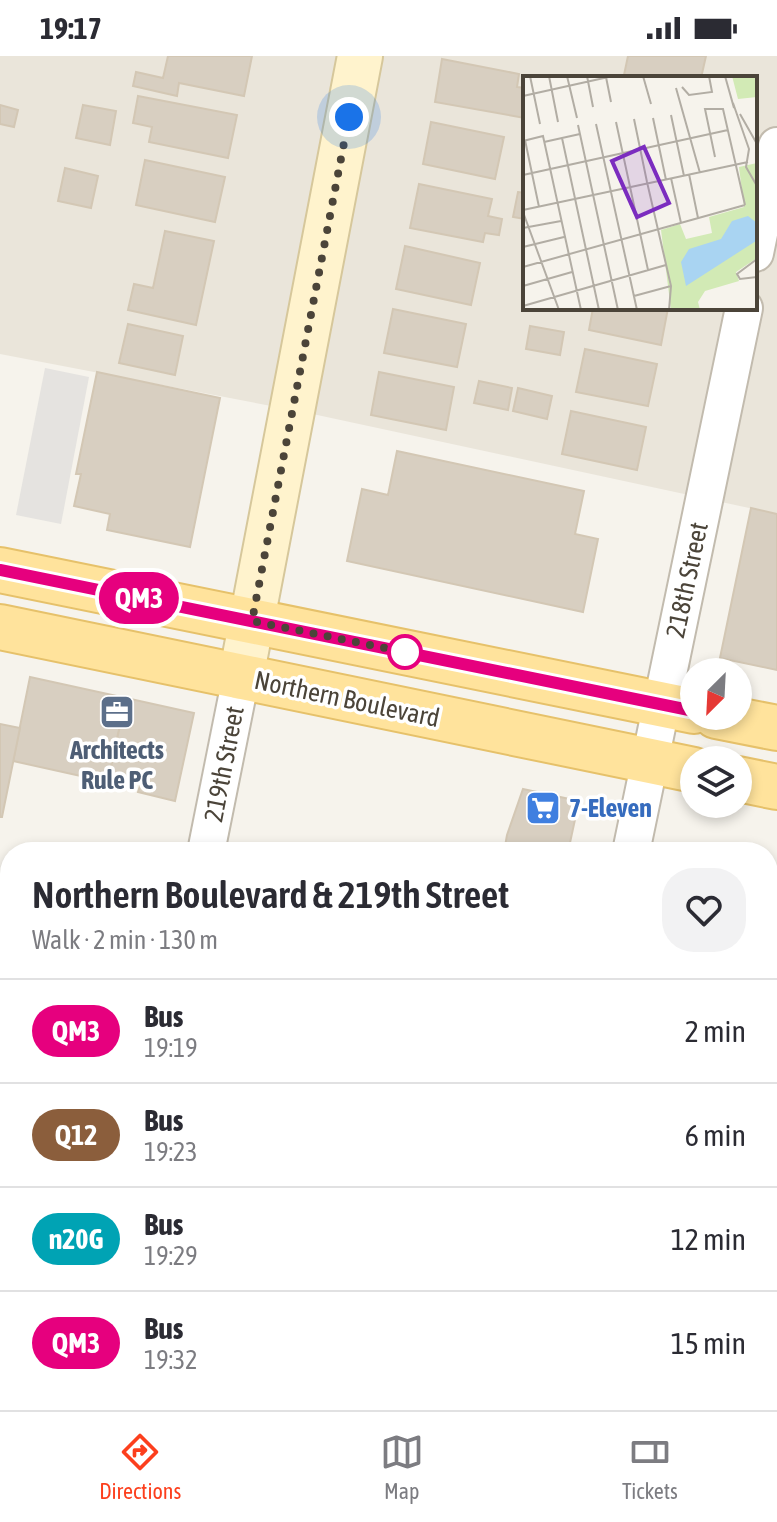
<!DOCTYPE html>
<meta charset="utf-8">
<style>
:root{--surface:#fff;--page:#f2f2f3;--text:#2b2b33;--muted:#7c7c81;--line:#e1e1e2;--accent:#fc3f1d}
body{margin:0;font-family:"Asap Condensed",sans-serif;background:var(--page);color:var(--text);height:100vh;display:flex;flex-direction:column;font-size:30px;white-space:nowrap}
*{box-sizing:border-box;margin:0}
p{font-size:26px;color:var(--muted)}
.icon{flex:none;width:44px;height:44px;fill:none;stroke:currentColor;stroke-width:2;stroke-linecap:round;stroke-linejoin:round}
.map{position:relative;flex:1;overflow:hidden}
.drawer{position:absolute;left:0px;top:786px;width:778px;height:568px;display:flex;flex-direction:column;background:var(--surface);border-radius:32px 32px 0 0;box-shadow:0 4px 12px #0003}
.drawer>*{flex:none}
.badge{padding:0 16px;border-radius:26px;font-size:28px;line-height:52px}
.needle{width:52px;rotate:204deg}
.fabs{position:absolute;left:680px;top:602px;display:grid;gap:16px}
.fabs a{display:grid;place-items:center;width:72px;height:72px;border-radius:50%;background:var(--surface);box-shadow:0 4px 12px #0003;font-size:40px}
.you{position:absolute;width:40px;height:40px;margin:-20px;border:6px solid #fff;border-radius:50%;background:#1a73e8;box-shadow:0 0 0 12px #1a73e833}
.map>.badge{position:absolute;translate:-50% -50%;box-shadow:0 0 0 4px #fff}
.round{display:grid;place-items:center;flex:none;width:84px;height:84px;border-radius:32px;background:var(--page)}
.head{display:flex;align-items:center;justify-content:space-between;height:136px;padding:0 32px}
h1{font-size:38px;font-weight:600;line-height:60px}
ul{padding:0;list-style:none}
li{display:flex;align-items:center;gap:24px;height:104px;padding:0 32px;border-top:2px solid var(--line)}
li div{flex:1}
li b{display:block;font-size:30px}
li em{font-style:normal}
li .badge{min-width:88px;font-weight:700;text-align:center}
.status{display:flex;justify-content:space-between;align-items:center;height:56px;padding:0 40px;background:var(--surface);direction:ltr}
.status svg{height:22px;fill:currentColor}
.tabs{display:flex;justify-content:space-around;align-items:center;height:112px;border-top:2px solid var(--line);background:var(--surface);font-size:22px;color:var(--muted)}
.tabs a{display:grid;justify-items:center;gap:4px}
.tabs .selected{color:var(--accent)}
.map>svg:first-child{display:block}
</style>
<div class="status"><b>19:17</b><svg viewBox="0 0 49 12"><path d="M0 12V9h3v3zM5 12V6h3v6zM10 12V3h3v9zM15 12V0h3v12zM26 1h20v11H26zM47 4h2v5h-2z"/></svg></div>
<div class="map">
<svg width="777" height="1354" viewBox="0 0 777 1354">
<rect width="100%" height="100%" fill="#f6f3ec"/>
<!-- residential -->
<path fill="#eae5da" fill-rule="evenodd" d="M0 0H777V458L308 357 0 298ZM525 22H755V252H525Z"/>
<!-- parking -->
<polygon fill="#e5e3e0" points="45,312 89,321 61,468 16,459"/>
<!-- building -->
<g fill="#d8cfc1" stroke="#d3c7b4" stroke-width="2">
<polygon points="168,0 252,0 244,40 179,27 177,40 133,30 136,16 163,22"/>
<polygon points="628,0 706,0 701,22 638,22 624,19"/>
<polygon points="442,3 519,18 517,31 525,32 525,62 435,46"/>
<polygon points="138,40 237,59 228,102 149,86 152,71 133,67"/>
<polygon points="0,49 18,54 14,71 0,68"/>
<polygon points="83,49 116,55 110,89 76,82"/>
<polygon points="431,66 504,81 495,123 423,108"/>
<polygon points="145,104 225,121 215,166 136,149"/>
<polygon points="65,112 98,120 91,152 58,145"/>
<polygon points="419,128 492,143 488,160 502,163 499,179 485,177 483,186 410,172"/>
<polygon points="518,136 525,137 525,163 513,161"/>
<polygon points="165,175 214,185 196,269 128,254 134,228 153,232"/>
<polygon points="405,190 480,207 471,249 396,233"/>
<polygon points="593,252 668,252 661,289 589,274"/>
<polygon points="393,253 466,268 457,311 384,297"/>
<polygon points="128,268 183,280 175,319 119,307"/>
<polygon points="530,270 564,276 560,299 526,293"/>
<polygon points="585,293 657,308 648,350 576,336"/>
<polygon points="97,316 220,342 190,491 107,474 110,458 74,450 81,418 76,418"/>
<polygon points="379,316 454,331 446,374 371,359"/>
<polygon points="479,325 512,332 508,354 474,347"/>
<polygon points="518,332 552,340 547,363 513,355"/>
<polygon points="571,355 646,371 637,414 562,398"/>
<polygon points="397,395 584,435 575,478 598,483 583,556 347,505 362,433 388,439"/>
<polygon points="751,452 777,458 777,614 720,602"/>
<polygon points="30,621 126,642 108,726 13,705"/>
<polygon points="126,642 194,657 175,745 138,736 141,727 109,720"/>
<polygon points="0,668 20,672 2,761 0,761"/>
<polygon points="523,733 579,745 568,796 504,796 507,779"/>
<polygon points="0,855 10,858 10,876 0,874"/>
<polygon points="0,915 9,917 2,947 0,947"/>
<polygon points="0,1103 10,1105 10,1114 4,1138 0,1137"/>
<polygon points="10,1163 10,1215 0,1213"/>
<polygon points="768,1182 777,1184 777,1203 768,1201"/>
<polygon points="768,1265 777,1267 777,1277 773,1295 768,1294"/>
<polygon points="768,1327 777,1329 777,1354 753,1354 755,1344 768,1344"/>
<polygon points="687,1344 721,1344 719,1354 684,1354"/>
</g>
<g fill="none" stroke-linecap="round" stroke-linejoin="round">
<!-- minor casing -->
<g stroke="#c2bbae" stroke-width="40">
<g id="minor">
<polyline points="755,197 777,90"/>
<polyline points="206,796 241,621"/>
<polyline points="631,796 744,252"/>
<polyline points="0,1330 10,1332"/>
<polyline points="71,1344 119,1354"/>
<polyline points="514,1354 516,1344"/>
</g>
</g>
<!-- secondary casing -->
<g stroke="#d6c79b" stroke-width="48">
<polyline id="secondary" points="241,621 360,0"/>
</g>
<!-- primary casing -->
<g stroke="#e6c16a" stroke-width="48">
<g id="primary">
<polyline points="0,514 694,655"/>
<polyline points="0,571 694,714"/>
<polyline points="716,660 777,672"/>
<polyline points="738,723 777,731"/>
</g>
</g>
<!-- minor -->
<use href="#minor" stroke="#fff" stroke-width="36"/>
<!-- secondary -->
<use href="#secondary" stroke="#fff3cd" stroke-width="44"/>
<!-- primary -->
<use href="#primary" stroke="#ffe39c" stroke-width="44"/>
</g>
<g fill="none" stroke-linecap="round" stroke-linejoin="round">
<!-- line casing -->
<g stroke="#fff" stroke-width="18">
<polyline id="line" points="0,514 694,655"/>
</g>
<!-- line -->
<use href="#line" stroke="#e6007e" stroke-width="12"/>
<!-- walk -->
<polyline stroke="#4b4439" stroke-width="8" stroke-dasharray="0 14.4" points="349,61 252,565 405,596"/>
</g>
<!-- icons -->
<defs>
<g id="office-square" transform="scale(1.8)"><rect x="-9" y="-9" width="18" height="18" rx="4" fill="#5c6f8a" stroke="#fff"/><path d="M-6-3h4V-5.5h4V-3h4V5H-6ZM-1-4.5V-3h2v-1.5ZM-6 0V1H6V0Z" fill="#fff"/></g>
<g id="supermarket-square" transform="scale(1.8)"><rect x="-9" y="-9" width="18" height="18" rx="4" fill="#3f7fe0" stroke="#fff"/><path d="M-6-5.5h2.5l.6 2H6L4.5 2H-2.5L-4.4-4H-6ZM-1.5 3.2a1.3 1.3 0 1 0 .1 0ZM3 3.2a1.3 1.3 0 1 0 .1 0Z" fill="#fff"/></g>
</defs>
<g fill-rule="evenodd">
<use href="#office-square" x="117" y="656"/>
<use href="#supermarket-square" x="543" y="752"/>
</g>
<!-- markers -->
<circle fill="#fff" stroke="#e6007e" stroke-width="4" cx="405" cy="596" r="16"/>
<g text-anchor="middle" dominant-baseline="central" stroke-width="7" stroke-linejoin="round" paint-order="stroke">
<!-- street labels -->
<g font-size="26" fill="#4b4439" stroke="#fff">
<text transform="translate(687 524) rotate(-78)">218th Street</text>
<text transform="translate(347 643) rotate(12)">Northern Boulevard</text>
<text transform="translate(224 708) rotate(-79)">219th Street</text>
</g>
<!-- service labels -->
<g font-size="26" font-weight="bold" fill="#4e5e75" stroke="#fff">
<text x="117" y="694">Architects<tspan x="117" dy="30">Rule PC</tspan></text>
</g>
<!-- shop labels -->
<g font-size="26" font-weight="bold" fill="#366cbe" stroke="#fff" text-anchor="start">
<text x="569" y="752">7-Eleven</text>
</g>
</g>
<!-- overview -->
<g transform="translate(523 20)">
<rect width="234" height="234" fill="#f6f3ec"/>
<path d="M209 0H234V21L215 23ZM234 87V182L213 196 216 205 182 215 175 226 177 234H148L138 154 157 148 163 163 189 157 186 141 221 131 216 91Z" fill="#d2eab5"/>
<path d="M225 140 234 147 233 165 163 210 158 186 166 173 198 163 209 145Z" fill="#a9d4f2"/>
<path fill="none" stroke="#b2ada4" stroke-width="2" d="M7 0 17 48M26 0 35 46M44 0 54 42M64 0 70 31M120 0 128 28M202 0 211 32M83 1 88 26M159 11 166 19 189 16 186 0M153 12 177 97M0 20 90 0M210 27 226 73 223 91 234 110M217 38 234 68M148 39 161 100M130 42 143 104M111 43 124 106M93 46 125 194M73 48 114 234M55 49 95 234M39 62 76 234M2 64 16 131M0 65 20 60 58 234M21 66 57 58M192 81 182 33H200L222 129M166 98 175 142M0 99 205 54M148 102 158 147M124 106 148 210 146 234M0 134 225 86M0 136 36 234M0 152 38 145M0 171 41 161M234 183 214 198 217 203 234 201M0 191 222 129M0 210 49 196M111 220 148 210M0 230 143 189"/>
<path fill="#7b2cbf" fill-opacity="0.15" stroke="#7b2cbf" stroke-width="4" d="M121 71 146 127 114 141 89 85Z"/>
<rect width="234" height="234" fill="none" stroke="#4b4439" stroke-width="4"/>
</g>
</svg>
<div class="fabs">
<a><svg class="needle" viewBox="-14 -14 28 28"><path d="M0-13l5 13h-10z" fill="#e53935"/><path d="M0 13l5-13h-10z" fill="#7c7c81"/></svg></a>
<a><svg class="icon" aria-label="layers" viewBox="0 0 24 24"><path d="M12 4l9 5-9 5-9-5zM3 14l9 5 9-5"/></svg></a>
</div>
<div class="you" style="left:349px;top:61px"></div>
<b class="badge" style="left:139px;top:542px;background:#e6007e;color:#fff">QM3</b>
<section class="drawer">
<div class="head"><div><h1>Northern Boulevard &amp; 219th Street</h1><p>Walk · 2 min · 130 m</p></div><a class="round"><svg class="icon" aria-label="heart" viewBox="0 0 24 24"><path d="M12 20l-8-8c-3-5 5-10 8-4 3-6 11-1 8 4z"/></svg></a></div>
<ul>
<li><span class="badge" style="background:#e6007e;color:#fff">QM3</span><div><b>Bus</b><p>19:19</p></div><em>2 min</em></li>
<li><span class="badge" style="background:#8b5e3c;color:#fff">Q12</span><div><b>Bus</b><p>19:23</p></div><em>6 min</em></li>
<li><span class="badge" style="background:#00a3b4;color:#fff">n20G</span><div><b>Bus</b><p>19:29</p></div><em>12 min</em></li>
<li><span class="badge" style="background:#e6007e;color:#fff">QM3</span><div><b>Bus</b><p>19:32</p></div><em>15 min</em></li>
</ul>
</section>
</div>
<nav class="tabs">
<a class="selected"><svg class="icon" aria-label="directions" viewBox="0 0 24 24"><path d="M12 3l9 9-9 9-9-9zM9 14v-3h6M13 9l2 2-2 2"/></svg>Directions</a>
<a><svg class="icon" aria-label="map" viewBox="0 0 24 24"><path d="M3 6l6-2 6 2 6-2v14l-6 2-6-2-6 2zM9 4v14M15 6v14"/></svg>Map</a>
<a><svg class="icon" aria-label="tickets" viewBox="0 0 24 24"><path d="M3 7h18v10H3zM15 7v10"/></svg>Tickets</a>
</nav>
